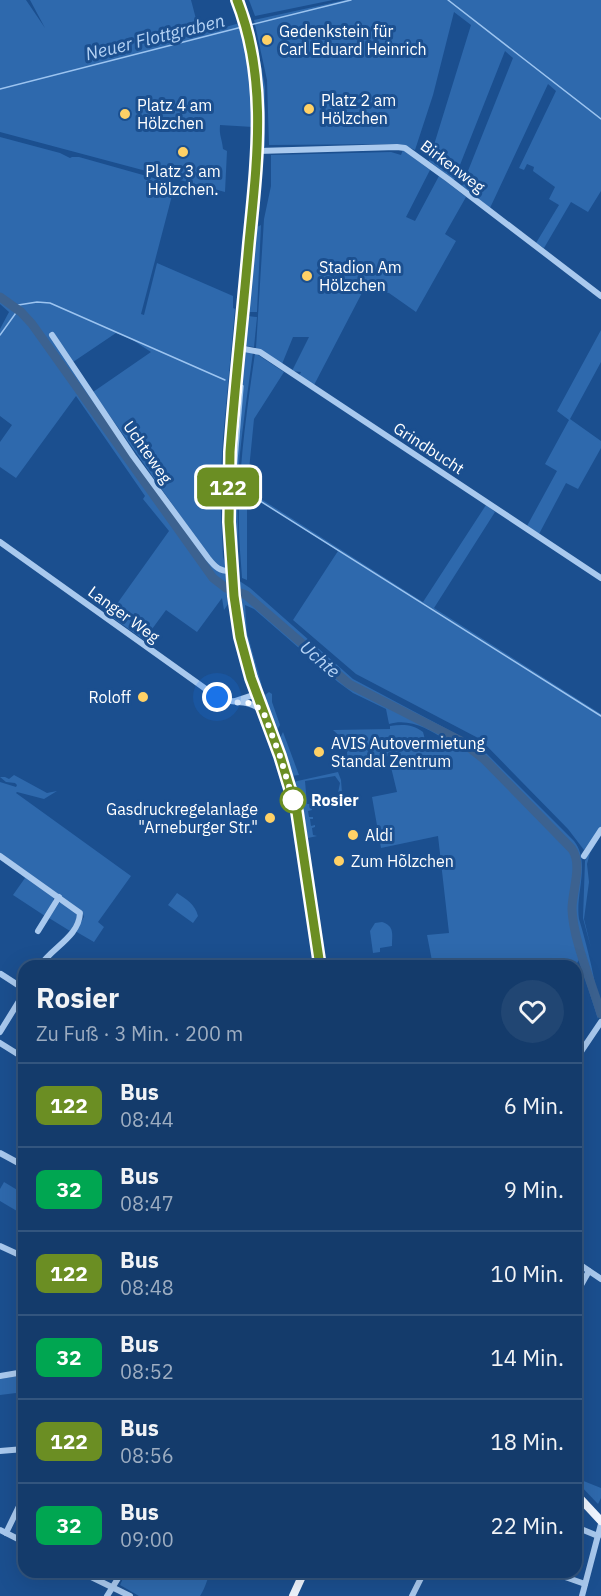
<!DOCTYPE html>
<html lang="de">
<meta charset="utf-8">
<style>
:root{--surface:#143b6b;--page:#214673;--text:#f1f3f6;--muted:#9dadc1;--line:#33557e}
body{margin:0;font-family:"IBM Plex Sans",sans-serif;background:var(--page);color:var(--text);height:100vh;display:flex;flex-direction:column;font-size:22px;white-space:nowrap}
*{box-sizing:border-box;margin:0}
p{font-size:20px;color:var(--muted)}
.icon{flex:none;width:33px;height:33px;fill:none;stroke:currentColor;stroke-width:2;stroke-linecap:round;stroke-linejoin:round}
.map{position:relative;flex:1;overflow:hidden}
.details{position:absolute;left:18px;top:960px;width:564px;height:618px;display:flex;flex-direction:column;background:var(--surface);border-radius:18px;box-shadow:0 6px 24px #0002,0 0 0 2px var(--line)}
.details>*{flex:none}
.badge{padding:0 12px;border-radius:9px;font-size:21px;line-height:39px}
.you{position:absolute;width:30px;height:30px;margin:-15px;border:4px solid #fff;border-radius:50%;background:#1a73e8;box-shadow:0 0 0 9px #1a73e833}
.map>.badge{position:absolute;translate:-50% -50%;box-shadow:0 0 0 3px #fff}
.round{display:grid;place-items:center;flex:none;width:63px;height:63px;border-radius:32px;background:var(--page)}
.headline{display:flex;align-items:center;justify-content:space-between;height:102px;padding:0 18px}
h1{font-size:28px;font-weight:700;line-height:45px}
ul{padding:0;list-style:none}
li{display:flex;align-items:center;gap:18px;height:84px;padding:0 18px;border-top:2px solid var(--line)}
li div{flex:1}
li b{display:block;font-size:22px}
li em{font-style:normal}
li .badge{min-width:66px;font-weight:700;text-align:center}
.map>svg:first-child{display:block}
</style>
<div class="map">
<svg width="601" height="1596" viewBox="0 0 601 1596">
<rect width="100%" height="100%" fill="#1b4f8f"/>
<!-- green -->
<g fill="#2e69ad">
<path d="M0 0H26L45 28 30 0H191L200 34 240 23 249 63 253 127 220 125C219 136 222 138 223 149L227 151 225 192 0 132Z"/>
<polygon points="249,0 333,0 255,16"/>
<polygon points="345,0 601,0 601,191 588,212 571,202 544,248 536,243 559,205 549,199 555,187 533,171 534,167 527,164 524,170 519,168 556,91 548,84 490,208 479,199 479,195 475,192 472,194 462,186 513,58 505,51 454,180 429,161 471,25 454,12 433,95 415,150 404,145 392,144 269,145 267,80 254,20"/>
<polygon points="250,30 254,31 265,86 265,148 262,143 260,87"/>
<polygon points="0,137 60,153 70,158 72,157 79,157 175,184 141,314 144,315 157,263 233,296 233,308 235,309 223,438 220,490 223,557 227,569 216,566 93,392 151,352 131,339 116,333 73,362 53,332 50,332 54,342 140,468 206,559 215,569 228,574 230,601 224,610 222,598 197,632 166,610 144,640 109,615 169,531 143,499 145,496 76,396 16,478 0,467 0,442 12,425 0,416 0,329 9,312 0,304"/>
<polygon points="403,150 430,170 406,217 415,221 439,176 466,197 445,234 456,241 416,312 389,293 364,289 314,385 299,376 301,372 292,371 309,337 293,337 282,364 256,348 264,219 271,186 271,155 391,152 401,155"/>
<polygon points="261,225 257,312 248,312 246,309 253,234 255,234 255,228"/>
<polygon points="248,316 257,317 254,347 247,346 243,340 245,318"/>
<polygon points="601,330 601,362 570,419 601,441 601,448 578,489 566,483 539,534 527,526 557,471 545,464 569,420 557,411"/>
<path d="M245 351 253 352C247 397 240 443 237 489 236 510 242 543 234 562L231 467 241 354Z"/>
<path d="M255 353 284 372 254 419 247 490 423 602 486 505 495 512 434 608 601 714V828L584 850 568 829 480 739 356 674 293 620 338 551 247 493V580L242 578C241 561 239 544 239 527 238 469 247 410 255 353Z"/>
<polygon points="232,363 235,364 228,564 225,559 223,496"/>
<path d="M238 580 250 588 353 679 479 746 574 841C591 862 575 894 579 919 586 942 601 998 598 1019L579 960 575 966H433L427 935 449 933 438 836 381 848 372 797 397 792 390 763 392 760 400 759V754L348 763 346 742 333 730 390 729V726C402 724 413 724 423 732L426 743 446 740C428 729 410 718 389 724L386 709 353 693 338 682 254 609 245 605 247 633 262 686 257 680 247 648 239 600 242 596 238 594Z"/>
<polygon points="269,692 272,694 272,702 280,725 276,732 265,703 265,695"/>
<polygon points="283,732 299,775 291,776 287,759 279,740"/>
<polygon points="338,772 341,780 342,793 338,793 340,783 335,776 305,781 307,804 311,804 312,810 308,811 309,817 313,817 313,819 310,819 311,826 315,825 315,827 312,828 313,835 317,836 308,838 300,794 293,782"/>
<polygon points="14,775 47,793 57,791 44,799 17,792 16,793 131,876 98,922 104,927 94,942 75,931 84,917 82,911 0,853 0,782 16,787 17,785 15,783 6,782 0,777 5,777 9,779"/>
<polygon points="601,835 590,853 587,864 589,882 584,919 591,948 583,918 585,861 587,856"/>
<polygon points="16,870 54,897 53,902 45,916 13,895 25,878"/>
<path d="M177 893C186 899 195 904 198 916L193 923 168 905Z"/>
<polygon points="62,902 77,913 78,918 70,931 49,918 59,903"/>
<path d="M382 922C395 926 392 935 392 946L380 948V952L373 953 370 931 375 923Z"/>
<polygon points="4,1182 24,1194 22,1214 0,1201 0,1189"/>
<polygon points="24,1375 24,1392 0,1395 0,1379"/>
<polygon points="576,1478 601,1488 601,1498 598,1504 576,1481"/>
<path d="M126 1572H211C206 1581 206 1587 200 1596H139L120 1585Z"/>
</g>
<g fill="none" stroke-linecap="round" stroke-linejoin="round">
<!-- stream -->
<g stroke="#9cc4f0" stroke-width="1.5">
<polyline points="448,0 601,119"/>
<polyline points="250,25 351,0"/>
<polyline points="0,89 242,27"/>
<polyline points="12,306 37,302 50,303 225,380"/>
<polyline points="0,335 18,310"/>
<polyline points="238,486 235,483 243,386 241,385"/>
<polyline points="241,489 601,716"/>
</g>
<!-- river -->
<path stroke="#3c6290" stroke-width="9" d="M0 297 21 312 32 324 213 578 226 588 246 595 349 684 461 741 485 760 572 849C583 865 572 891 572 909 573 940 592 983 601 1014"/>
<!-- minor -->
<g stroke="#a9c9ee" stroke-width="6">
<polyline points="258,151 397,147 405,148 448,179 601,296"/>
<path d="M52 335 133 456 208 558C215 567 220 572 232 571"/>
<polyline points="239,348 260,352 601,578"/>
<path d="M0 542 217 697C233 705 246 698 261 710"/>
<polyline points="235,701 256,694"/>
<path d="M0 856 80 913C79 937 51 948 40 966"/>
<polyline points="584,856 601,830"/>
<polyline points="38,931 59,897"/>
<polyline points="146,966 147,965"/>
<polyline points="1,974 24,989"/>
<polyline points="0,1032 24,993"/>
<polyline points="0,1043 24,1058"/>
<polyline points="576,1059 601,1022"/>
<polyline points="0,1153 24,1166"/>
<polyline points="0,1246 24,1257"/>
<polyline points="576,1262 601,1279"/>
<polyline points="576,1294 589,1271"/>
<polyline points="0,1376 24,1372"/>
<polyline points="0,1451 24,1449"/>
<polyline points="576,1527 598,1536"/>
<polyline points="0,1530 24,1542"/>
<polyline points="6,1533 24,1496"/>
<polyline points="81,1572 130,1596"/>
<polyline points="551,1572 585,1584"/>
<polyline points="107,1596 122,1572"/>
<polyline points="412,1596 424,1572"/>
<polyline points="582,1596 601,1524"/>
</g>
<!-- major -->
<g stroke="#f0f6ff" stroke-width="8">
<path d="M237 0C268 79 257 162 249 243 243 313 235 383 230 452 226 516 228 600 245 661 259 708 281 752 293 799 307 854 312 910 320 966"/>
<polyline points="576,1494 601,1521"/>
<polyline points="293,1596 304,1572"/>
</g>
</g>
<g fill="none" stroke-linecap="round" stroke-linejoin="round">
<!-- line casing -->
<g stroke="#fff" stroke-width="14">
<path id="line" d="M237 0C268 79 257 161 249 243 243 313 235 383 230 452L229 522 234 596 240 637 251 678 280 756 297 812 320 966"/>
</g>
<!-- line -->
<use href="#line" stroke="#6b8e23" stroke-width="9"/>
<!-- walk -->
<polyline stroke="#fff" stroke-width="6" stroke-dasharray="0 10.8" points="217,697 229,702 251,703 263,711 280,756 293,800"/>
</g>
<!-- markers -->
<g fill="#ffd166" stroke="#1b4f8f" stroke-width="2">
<circle cx="267" cy="40" r="6"/>
<circle cx="309" cy="109" r="6"/>
<circle cx="125" cy="114" r="6"/>
<circle cx="183" cy="152" r="6"/>
<circle cx="307" cy="276" r="6"/>
<circle cx="143" cy="697" r="6"/>
<circle cx="319" cy="752" r="6"/>
<circle cx="270" cy="818" r="6"/>
<circle cx="353" cy="835" r="6"/>
<circle cx="339" cy="861" r="6"/>
</g>
<circle fill="#fff" stroke="#6b8e23" stroke-width="3" cx="293" cy="800" r="12"/>
<g text-anchor="middle" dominant-baseline="central" stroke-width="6" stroke-linejoin="round" paint-order="stroke">
<!-- poi labels -->
<g font-size="16" fill="#fff" stroke="#1b4f8f" text-anchor="start">
<text x="279" y="31">Gedenkstein für<tspan x="279" dy="18">Carl Eduard Heinrich</tspan></text>
<text x="321" y="100">Platz 2 am<tspan x="321" dy="18">Hölzchen</tspan></text>
<text x="137" y="105">Platz 4 am<tspan x="137" dy="18">Hölzchen</tspan></text>
<text x="183" y="171" text-anchor="middle">Platz 3 am<tspan x="183" dy="18">Hölzchen.</tspan></text>
<text x="319" y="267">Stadion Am<tspan x="319" dy="18">Hölzchen</tspan></text>
<text x="131" y="697" text-anchor="end">Roloff</text>
<text x="331" y="743">AVIS Autovermietung<tspan x="331" dy="18">Standal Zentrum</tspan></text>
<text x="258" y="809" text-anchor="end">Gasdruckregelanlage<tspan x="258" dy="18">"Arneburger Str."</tspan></text>
<text x="365" y="835">Aldi</text>
<text x="351" y="861">Zum Hõlzchen</text>
</g>
<!-- street labels -->
<g font-size="16" fill="#fff" stroke="#1b4f8f">
<text transform="translate(453 166) rotate(37)">Birkenweg</text>
<text transform="translate(429 448) rotate(33)">Grindbucht</text>
<text transform="translate(148 452) rotate(55)">Uchteweg</text>
<text transform="translate(124 614) rotate(36)">Langer Weg</text>
</g>
<!-- stop labels -->
<g font-size="16" font-weight="bold" fill="#fff" stroke="#1b4f8f" text-anchor="start">
<text x="311" y="800">Rosier</text>
</g>
<!-- water labels -->
<g font-size="18" font-style="italic" fill="#b5d3f5" stroke="#1b4f8f">
<text transform="translate(155 37) rotate(-14)">Neuer Flottgraben</text>
<text transform="translate(320 659) rotate(41)">Uchte</text>
</g>
</g>
</svg>
<div class="you" style="left:217px;top:697px"></div>
<b class="badge" style="left:228px;top:487px;background:#6b8e23;color:#fff">122</b>
<section class="details">
<div class="headline"><div><h1>Rosier</h1><p>Zu Fuß · 3 Min. · 200 m</p></div><a class="round"><svg class="icon" aria-label="heart" viewBox="0 0 24 24"><path d="M12 20l-8-8c-3-5 5-10 8-4 3-6 11-1 8 4z"/></svg></a></div>
<ul>
<li><span class="badge" style="background:#6b8e23;color:#fff">122</span><div><b>Bus</b><p>08:44</p></div><em>6 Min.</em></li>
<li><span class="badge" style="background:#00a651;color:#fff">32</span><div><b>Bus</b><p>08:47</p></div><em>9 Min.</em></li>
<li><span class="badge" style="background:#6b8e23;color:#fff">122</span><div><b>Bus</b><p>08:48</p></div><em>10 Min.</em></li>
<li><span class="badge" style="background:#00a651;color:#fff">32</span><div><b>Bus</b><p>08:52</p></div><em>14 Min.</em></li>
<li><span class="badge" style="background:#6b8e23;color:#fff">122</span><div><b>Bus</b><p>08:56</p></div><em>18 Min.</em></li>
<li><span class="badge" style="background:#00a651;color:#fff">32</span><div><b>Bus</b><p>09:00</p></div><em>22 Min.</em></li>
</ul>
</section>
</div>
